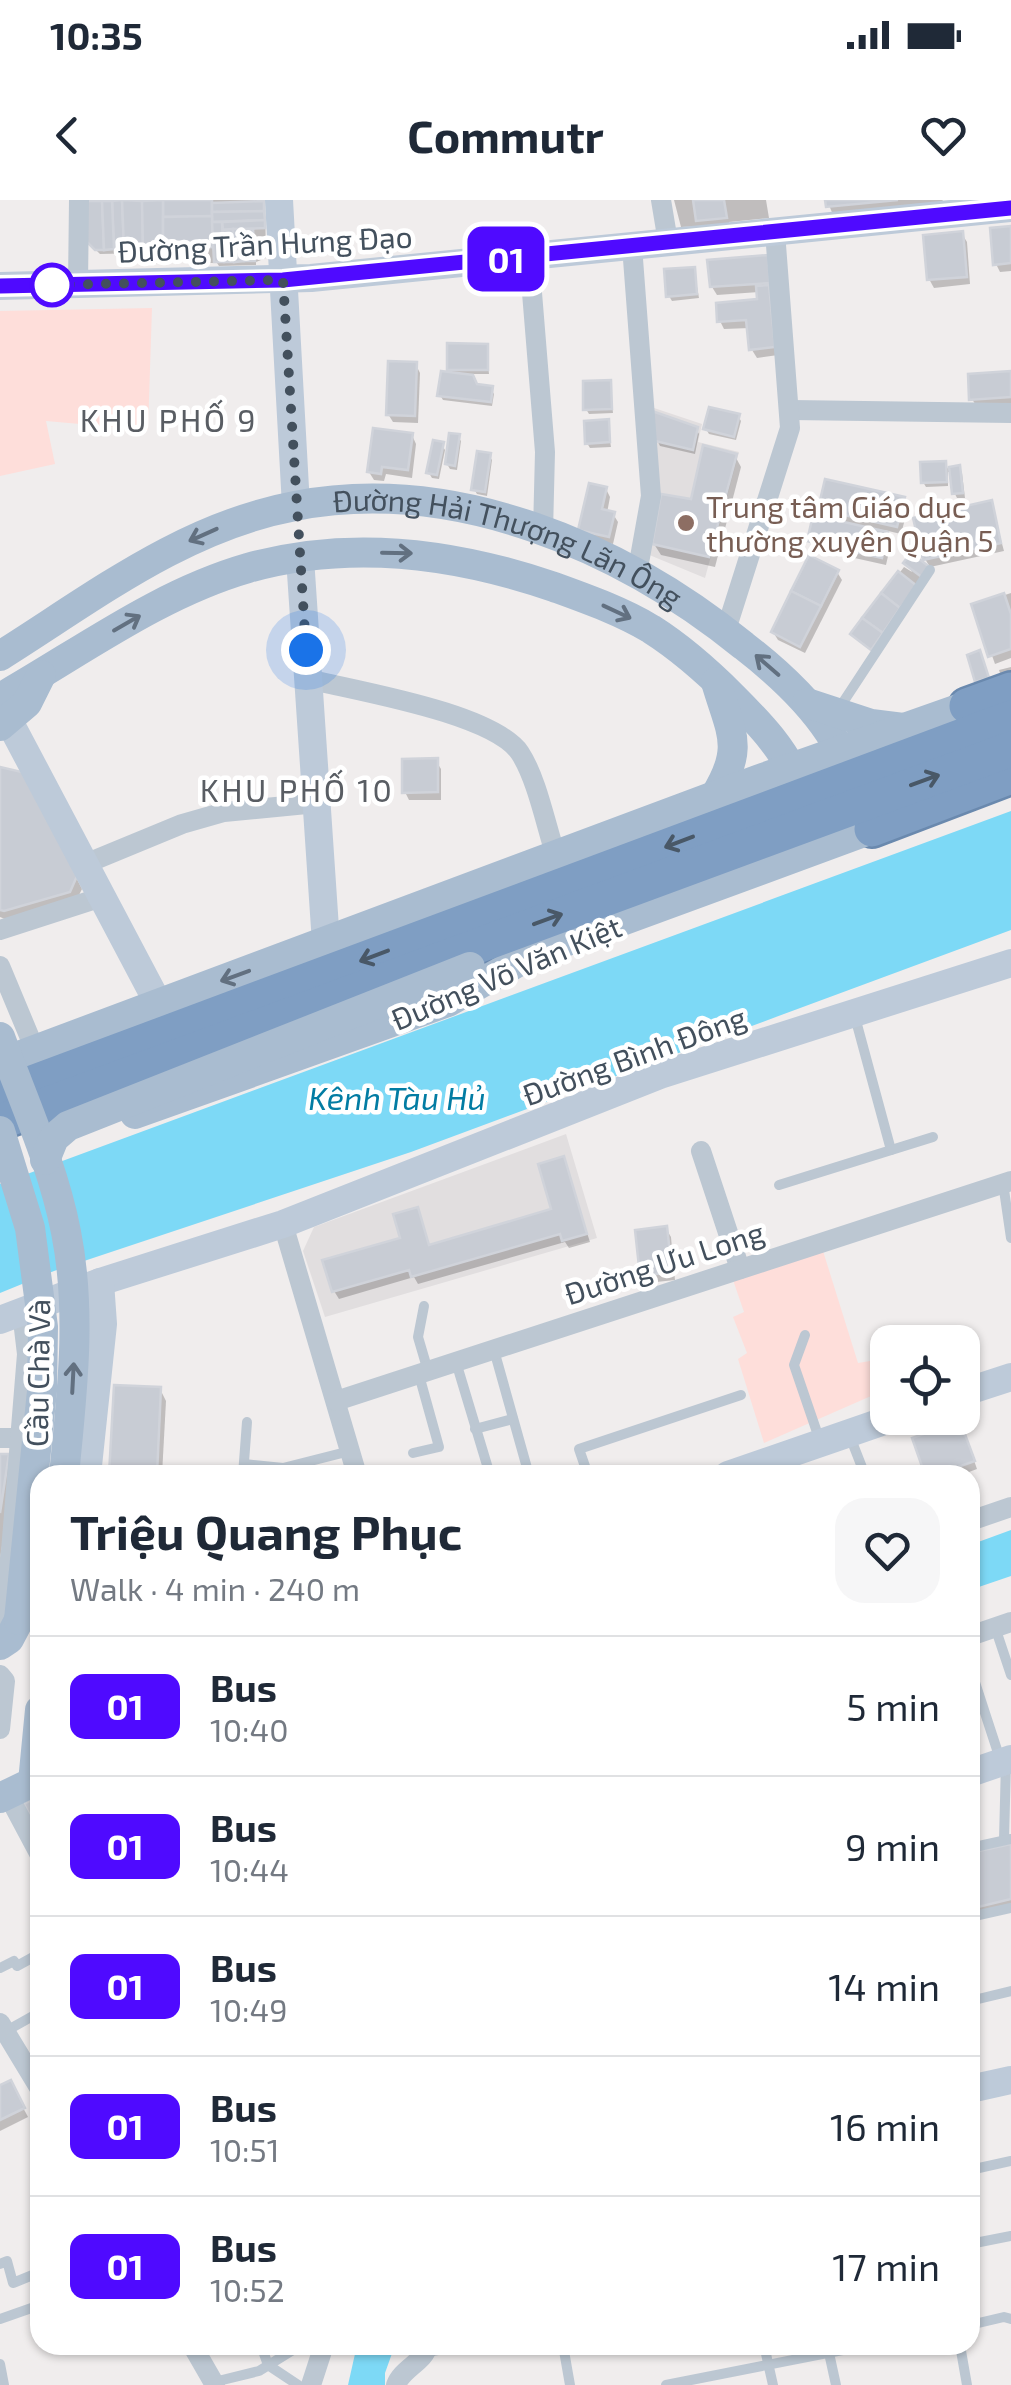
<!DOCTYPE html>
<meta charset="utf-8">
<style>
:root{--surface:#fff;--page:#f6f6f7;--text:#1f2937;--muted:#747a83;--line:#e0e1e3}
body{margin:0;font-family:"Exo 2",sans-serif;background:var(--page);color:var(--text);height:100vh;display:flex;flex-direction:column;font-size:38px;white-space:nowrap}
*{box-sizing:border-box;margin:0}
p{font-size:32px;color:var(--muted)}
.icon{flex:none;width:55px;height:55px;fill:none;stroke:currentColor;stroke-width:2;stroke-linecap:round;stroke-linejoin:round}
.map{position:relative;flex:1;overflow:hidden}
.panel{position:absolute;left:30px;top:1265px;width:950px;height:890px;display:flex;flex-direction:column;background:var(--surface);border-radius:30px;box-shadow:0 2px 8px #0004}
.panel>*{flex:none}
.badge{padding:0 20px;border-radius:15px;font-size:35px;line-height:65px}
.fabs{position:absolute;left:870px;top:1125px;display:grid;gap:20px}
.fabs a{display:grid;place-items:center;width:110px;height:110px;border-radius:20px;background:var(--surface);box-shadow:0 2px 8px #0004;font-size:50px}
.you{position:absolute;width:50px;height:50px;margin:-25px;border:8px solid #fff;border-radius:50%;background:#1a73e8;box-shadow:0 0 0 15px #1a73e833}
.map>.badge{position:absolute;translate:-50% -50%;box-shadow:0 0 0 5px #fff}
.round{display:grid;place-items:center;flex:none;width:105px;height:105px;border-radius:30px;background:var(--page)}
.overview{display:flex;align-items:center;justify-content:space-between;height:170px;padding:0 40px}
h1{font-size:48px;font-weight:700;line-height:75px}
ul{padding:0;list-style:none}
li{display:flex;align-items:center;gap:30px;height:140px;padding:0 40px;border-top:2px solid var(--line)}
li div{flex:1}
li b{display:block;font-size:38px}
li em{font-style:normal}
li .badge{min-width:110px;font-weight:700;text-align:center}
.status{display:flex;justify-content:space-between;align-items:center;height:70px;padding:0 50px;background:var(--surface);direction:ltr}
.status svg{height:28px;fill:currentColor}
header{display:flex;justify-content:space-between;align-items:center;height:130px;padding:0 40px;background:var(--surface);font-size:45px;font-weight:700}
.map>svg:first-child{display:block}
</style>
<div class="status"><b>10:35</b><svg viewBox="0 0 49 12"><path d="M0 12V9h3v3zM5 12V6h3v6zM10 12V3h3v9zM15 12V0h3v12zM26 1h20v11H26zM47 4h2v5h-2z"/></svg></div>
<header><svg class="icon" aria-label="back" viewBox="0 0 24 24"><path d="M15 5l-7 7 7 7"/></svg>Commutr<svg class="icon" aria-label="heart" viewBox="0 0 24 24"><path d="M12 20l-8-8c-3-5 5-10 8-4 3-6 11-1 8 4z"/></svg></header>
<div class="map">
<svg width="1011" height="2185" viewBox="0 0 1011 2185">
<rect width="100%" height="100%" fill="#f0eded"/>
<!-- education -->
<g fill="#e1dedf">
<polygon points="651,207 702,224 698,242 739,252 705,378 647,354"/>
<polygon points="566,934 597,1038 325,1117 303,1051 314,1027"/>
</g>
<!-- medical -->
<g fill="#fededa">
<polygon points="152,108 148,230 46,221 55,264 0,276 0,111"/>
<polygon points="823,1051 858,1163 882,1159 887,1170 887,1189 764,1243 738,1159 747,1153 733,1117 744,1112 733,1080"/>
</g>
<!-- water -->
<g fill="#7dd9f6">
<polygon points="1011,611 1011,730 411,952 54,1071 0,1093 0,984"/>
<polygon points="1011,1330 1011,1376 970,1390 970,1345"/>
<polygon points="357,2145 395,2145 385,2173 385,2185 348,2185"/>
</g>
<!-- shadow -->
<g fill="#0003">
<polygon points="148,0 160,0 160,3 165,0 265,0 266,58 256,62 256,65 219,66 217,63 210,63 209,55 157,53 157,64 147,64 145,53 100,54 91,45 149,3"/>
<polygon points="674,0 766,0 769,18 729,22 730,25 681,27"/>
<polygon points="827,0 943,0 940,4 833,15"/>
<polygon points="1011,28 1011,71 1000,72 996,64"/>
<polygon points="962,34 967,42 970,84 934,88 929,79"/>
<polygon points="766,58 778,155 757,158 752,150 750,128 724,129 720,121 760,101 759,92 717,95 712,87"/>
<polygon points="694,69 699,98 672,101 669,96"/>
<polygon points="486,146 489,174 470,174 476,187 491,189 494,194 492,206 443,200 440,195 453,175 450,169"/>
<polygon points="416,165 420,173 418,223 393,222 388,214"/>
<polygon points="1011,173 1011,205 977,207 972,199"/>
<polygon points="610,183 613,213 589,214 586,209"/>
<polygon points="738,216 741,221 736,240 709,234 706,229"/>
<polygon points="607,222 611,247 590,248 587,243"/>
<polygon points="696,229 699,234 695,254 660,246 657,240"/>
<polygon points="412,235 416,244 412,278 386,274 384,281 374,280 369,272"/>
<polygon points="458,237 461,241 457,270 450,269 447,264"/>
<polygon points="442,245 445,250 439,279 432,278 429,273"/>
<polygon points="489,255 492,260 487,296 477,294 474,289"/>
<polygon points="735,256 741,267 715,367 661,355 654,344"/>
<polygon points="945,263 948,269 959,268 962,273 965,298 957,298 955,294 952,272 948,272 948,286 926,287 923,282"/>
<polygon points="606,289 610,297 607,313 613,314 618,322 613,344 585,338 580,330"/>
<polygon points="903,299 908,308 901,334 884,330 891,343 886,365 814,349 810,341 827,321 820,309"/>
<polygon points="991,303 1004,351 930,367 925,359"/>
<polygon points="907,363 929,369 875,453 853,434 904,367 912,372"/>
<polygon points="837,372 842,380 805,453 778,440 773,432"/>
<polygon points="1011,393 1011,458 995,464 974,405"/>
<polygon points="1011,467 1011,482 1002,479 999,470"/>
<polygon points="436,561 441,569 441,600 409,600 405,592"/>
<polygon points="0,570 24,575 82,689 75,703 12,722 0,717"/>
<polygon points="563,959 590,1042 569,1048 565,1042 418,1084 414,1077 339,1099 334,1091 403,1039 417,1010 430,1047 554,1011"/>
<polygon points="666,1029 671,1037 675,1080 647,1083 643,1075"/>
<polygon points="160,1189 166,1201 162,1275 111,1275"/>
<polygon points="964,1232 977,1269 961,1275 928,1275"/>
<polygon points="0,1256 8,1256 14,1267 0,1359"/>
<polygon points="1011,1646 1011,1708 970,1717 970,1656"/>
<polygon points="10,1883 28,1917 0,1931 0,1888"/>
</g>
<!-- building -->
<g fill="#c8ccd4" stroke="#d0d3da" stroke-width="2.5">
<polygon points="122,0 124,49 114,49 112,1"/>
<polygon points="122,0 142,1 143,49 124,49"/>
<polygon points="163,0 212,0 212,16 163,17"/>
<polygon points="163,0 163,49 143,49 142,1"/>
<polygon points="693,0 724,0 727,18 696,21"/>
<polygon points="825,0 898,0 826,7"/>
<polygon points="85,1 102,1 104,50 95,50 85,40"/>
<polygon points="102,1 112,1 114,49 104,50"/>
<polygon points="264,1 264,11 212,12 212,3"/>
<polygon points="264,11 265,20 212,22 212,12"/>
<polygon points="212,16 213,47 163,49 163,17"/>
<polygon points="265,20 265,28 223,30 222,22"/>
<polygon points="212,22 222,22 224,62 214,62"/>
<polygon points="1011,26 1011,63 993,65 990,28"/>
<polygon points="233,29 234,62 224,62 223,30"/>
<polygon points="233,29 243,29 244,61 234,62"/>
<polygon points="243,29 253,29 255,61 244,61"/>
<polygon points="963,31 967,77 927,80 923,35"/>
<polygon points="768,55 770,83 710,87 707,60"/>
<polygon points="695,67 697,94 666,97 664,69"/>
<polygon points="769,85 775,147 749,150 746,120 717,122 716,103 757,99 756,86"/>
<polygon points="447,143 488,144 488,170 447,170"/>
<polygon points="388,161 417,162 415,216 386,215"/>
<polygon points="441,171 473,175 477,184 493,186 491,202 437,196"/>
<polygon points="1011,171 1011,197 969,200 968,174"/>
<polygon points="611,180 612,209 583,210 583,181"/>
<polygon points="709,207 740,214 734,237 703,229"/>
<polygon points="652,211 698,227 693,250 655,241"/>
<polygon points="609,219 610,242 585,244 584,221"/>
<polygon points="373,228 413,233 408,270 382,267 381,274 367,272"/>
<polygon points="449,233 460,234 455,266 445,264"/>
<polygon points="433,240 444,242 437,275 426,273"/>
<polygon points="703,245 737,254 709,357 652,344 661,294 691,299"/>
<polygon points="477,251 491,253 485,292 471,290"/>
<polygon points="946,261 947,282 921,283 920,262"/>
<polygon points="960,265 963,293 952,294 949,267"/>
<polygon points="825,279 905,297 897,327 818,309"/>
<polygon points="589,283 607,287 602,309 615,312 609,337 578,330"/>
<polygon points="992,300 1001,343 923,360 913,318"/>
<polygon points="813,315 888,332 882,358 807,341"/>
<polygon points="911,353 931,368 923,378 903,363"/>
<polygon points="809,355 839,370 821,406 791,391"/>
<polygon points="898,371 917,386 900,408 881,393"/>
<polygon points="791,391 821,406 800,447 771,432"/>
<polygon points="881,393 900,408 883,433 862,418"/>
<polygon points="1004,393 1011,414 1011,449 988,457 971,404"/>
<polygon points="862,418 883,433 871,450 850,434"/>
<polygon points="980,450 989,478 975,482 967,455"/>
<polygon points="438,558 438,592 402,593 402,559"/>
<polygon points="0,567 26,573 77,676 70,692 4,711 0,710"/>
<polygon points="564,956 587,1034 562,1041 560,1034 411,1077 409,1070 332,1092 322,1060 400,1038 393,1014 418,1007 429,1045 551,1009 538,964"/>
<polygon points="667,1026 672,1072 640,1076 635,1030"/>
<polygon points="114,1185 161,1187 157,1275 109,1275"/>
<polygon points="960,1221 975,1261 935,1275 925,1275 912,1238"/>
<polygon points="0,1254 9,1254 0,1313"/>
<polygon points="40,1596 40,1634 24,1604"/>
<polygon points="1011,1644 1011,1699 970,1709 970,1653"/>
<polygon points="11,1880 25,1908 0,1920 0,1885"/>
</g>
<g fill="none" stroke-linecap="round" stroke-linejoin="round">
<!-- highway casing -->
<g stroke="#6a89ae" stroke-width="40">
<g id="highway">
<polyline points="967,506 1011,490"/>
<polyline points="872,629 1011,576"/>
<polyline points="0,895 1011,518"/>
<polyline points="0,922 1011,549"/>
</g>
</g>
<!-- lane -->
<g stroke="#bcc7d2" stroke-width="10">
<polyline points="838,510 930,370"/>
<polyline points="855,817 891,950"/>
<polyline points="1003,983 1011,1038"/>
<polyline points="779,985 933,937"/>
<polyline points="424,1106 418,1137 428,1171"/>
<polyline points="805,1135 794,1165 820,1241"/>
<polyline points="494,1150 529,1275"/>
<polyline points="887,1158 888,1159"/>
<polyline points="456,1162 490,1275"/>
<polyline points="475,1229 513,1219"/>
<polyline points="849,1234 865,1275"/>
<polyline points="413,1253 439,1247 419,1175"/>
<polyline points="244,1264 283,1268 350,1251"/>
<polyline points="243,1275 247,1222"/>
<polyline points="588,1275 579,1249 741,1195"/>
<polyline points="995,1427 1011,1475"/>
<polyline points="970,1467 1001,1562"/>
<polyline points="1004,1640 1006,1562"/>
<polyline points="970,1648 1011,1639"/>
<polyline points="970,1717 1011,1708"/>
<polyline points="0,1768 14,1761 17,1766 37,1755"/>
<polyline points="970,1801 1011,1791"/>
<polyline points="6,1831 40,1812"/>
<polyline points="970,1970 1011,1961"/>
<polyline points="970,2044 1011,2036"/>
<polyline points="0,2064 7,2061 13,2083 40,2072"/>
<polyline points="0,2119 40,2105"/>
<polyline points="970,2125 1004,2117 1011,2119"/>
<polyline points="261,2145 268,2165 298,2185"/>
<polyline points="563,2145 570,2185"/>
<polyline points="764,2145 773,2185"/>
<polyline points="960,2145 967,2185"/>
<polyline points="427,2152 465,2145"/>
<polyline points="829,2153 836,2185"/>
<polyline points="0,2164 4,2185"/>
<polyline points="214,2182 259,2171 301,2145"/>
<polyline points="666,2185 868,2145"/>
</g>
<!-- street -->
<g stroke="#bcc7d2" stroke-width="20">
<polyline points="661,0 668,42"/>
<polyline points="632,46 651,296 637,374"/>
<polyline points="529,56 545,252 543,332"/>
<polyline points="78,85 79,0"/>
<polyline points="791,210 1011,213"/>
<polyline points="726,430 790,228 775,32"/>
<path d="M308 479C356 491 493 513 520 553 537 579 546 626 556 656"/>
<polyline points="85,664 182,624 224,612 317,603"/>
<polyline points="0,730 102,697"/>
<polyline points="0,766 35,850"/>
<polyline points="701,951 740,1069"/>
<polyline points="283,1024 357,1275"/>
<polyline points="336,1201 1011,981"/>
<polyline points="0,1238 21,1238"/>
<polyline points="970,1321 1011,1307"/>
<polyline points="0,1425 11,1351 27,1154 22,1112"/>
<polyline points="970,1436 1011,1422"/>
<polyline points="0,1475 5,1481 0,1529"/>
<polyline points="8,1595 40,1655"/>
<polyline points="0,1823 40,1889"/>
<polyline points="192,2145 215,2185"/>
<polyline points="311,2185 324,2145"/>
<path d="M396 2185C402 2168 425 2162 428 2145"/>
</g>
<!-- secondary -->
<g stroke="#bdcad9" stroke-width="28">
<polyline points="279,0 296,306"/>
<polyline points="0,86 311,78 1011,8"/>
<polyline points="300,358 326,743"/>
<polyline points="9,521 158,803"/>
<polyline points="0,1120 100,1082 283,1024 660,875 1011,763"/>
<polyline points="962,1193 1011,1177"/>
<polyline points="87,1275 103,1124 100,1082"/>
<polyline points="728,1275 893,1218"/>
<polyline points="970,1573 1011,1559"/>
<polyline points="970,1889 1011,1880"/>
</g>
<!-- primary -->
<g stroke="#a9bcd0" stroke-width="30">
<path id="s1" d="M0 456C94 397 183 327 295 306 455 275 622 347 744 446 775 470 807 499 829 532 849 560 859 597 872 629L532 754 448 802 135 914"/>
<path d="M0 498C81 452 158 394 248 368 351 339 455 353 554 387 587 399 621 411 651 429 681 448 708 472 733 497 761 525 785 550 800 587"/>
<polyline points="807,503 871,524 903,528"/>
<polyline points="0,526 27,503 41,475"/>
<path d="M715 596C745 547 731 533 716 482"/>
<polyline points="0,863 757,580 967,506"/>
<polyline points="0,1445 9,1439 19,1420"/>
<polyline points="0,1598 33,1582 40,1510"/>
</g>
<!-- highway -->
<use href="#highway" stroke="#7f9ec3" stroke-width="35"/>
<!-- primary-bridge -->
<g stroke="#a9bcd0" stroke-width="30">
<path d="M0 837C23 900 53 965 66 1032 82 1112 72 1194 64 1275"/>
<polyline points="0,931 30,1028 43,1127 42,1191 19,1420"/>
<polyline points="45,960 54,938 68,926 470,767"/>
</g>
</g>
<!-- one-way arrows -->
<defs><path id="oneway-shaft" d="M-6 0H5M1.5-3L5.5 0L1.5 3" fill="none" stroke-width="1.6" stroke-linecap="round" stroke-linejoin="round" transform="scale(2.5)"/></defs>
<g stroke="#627080">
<use href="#oneway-shaft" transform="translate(203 335) rotate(156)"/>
<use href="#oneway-shaft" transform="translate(397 353) rotate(1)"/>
<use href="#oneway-shaft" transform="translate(617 412) rotate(25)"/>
<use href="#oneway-shaft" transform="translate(127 423) rotate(-30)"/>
<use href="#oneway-shaft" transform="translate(767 465) rotate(-139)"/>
<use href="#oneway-shaft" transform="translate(235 776) rotate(160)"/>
<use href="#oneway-shaft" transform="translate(73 1178) rotate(-87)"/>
</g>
<g stroke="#495867">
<use href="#oneway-shaft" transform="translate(925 580) rotate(-20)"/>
<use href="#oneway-shaft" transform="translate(679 642) rotate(159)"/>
<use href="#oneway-shaft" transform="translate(548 719) rotate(-20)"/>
<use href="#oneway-shaft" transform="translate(374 756) rotate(159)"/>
</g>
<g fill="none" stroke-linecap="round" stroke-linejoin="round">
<!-- line casing -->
<g stroke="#fff" stroke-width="22">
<polyline id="line" points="0,86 283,80 1011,8"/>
</g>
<!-- line -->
<use href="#line" stroke="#4f0aff" stroke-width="15"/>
<!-- walk -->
<polyline stroke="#43505d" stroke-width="10" stroke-dasharray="0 18" points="52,85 283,80 306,450"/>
</g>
<!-- markers -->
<circle fill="#fff" stroke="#4f0aff" stroke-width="5" cx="52" cy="85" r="20"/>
<circle fill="#8d6e63" stroke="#fff" stroke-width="4" cx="686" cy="323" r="10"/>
<g text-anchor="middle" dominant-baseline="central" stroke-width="9" stroke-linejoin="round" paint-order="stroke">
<!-- street labels -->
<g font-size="30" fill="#43505d" stroke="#fff">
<text transform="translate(265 43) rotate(-3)">Đường Trần Hưng Đạo</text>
<text stroke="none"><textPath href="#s1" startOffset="555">Đường Hải Thượng Lãn Ông</textPath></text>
<text transform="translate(506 772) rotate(-23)">Đường Võ Văn Kiệt</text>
<text transform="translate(634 855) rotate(-20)">Đường Bình Đông</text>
<text transform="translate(664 1062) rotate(-18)">Đường Ưu Long</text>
<text transform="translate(37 1173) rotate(-89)">Cầu Chà Và</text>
</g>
<!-- education labels -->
<g font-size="30" fill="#785e54" stroke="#fff" text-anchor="start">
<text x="706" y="306">Trung tâm Giáo dục<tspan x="706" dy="34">thường xuyên Quận 5</tspan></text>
</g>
<!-- neighbourhood labels -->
<g font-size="32" letter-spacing="2.5" fill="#595d63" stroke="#fff">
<text x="169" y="219">KHU PHỐ 9</text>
<text x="297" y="589">KHU PHỐ 10</text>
</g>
<!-- water labels -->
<g font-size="32" font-style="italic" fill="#027ca3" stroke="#fff">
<text x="397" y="897">Kênh Tàu Hủ</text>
</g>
</g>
</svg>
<div class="fabs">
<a><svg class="icon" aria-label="locate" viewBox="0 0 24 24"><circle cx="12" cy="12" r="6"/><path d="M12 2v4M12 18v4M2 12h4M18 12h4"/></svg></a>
</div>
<div class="you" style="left:306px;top:450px"></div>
<b class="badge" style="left:506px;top:59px;background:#4f0aff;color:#fff">01</b>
<section class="panel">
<div class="overview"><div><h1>Triệu Quang Phục</h1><p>Walk · 4 min · 240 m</p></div><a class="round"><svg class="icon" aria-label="heart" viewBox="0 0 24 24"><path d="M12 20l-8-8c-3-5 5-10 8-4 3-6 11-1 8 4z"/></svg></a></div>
<ul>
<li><span class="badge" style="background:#4f0aff;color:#fff">01</span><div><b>Bus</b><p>10:40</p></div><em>5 min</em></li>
<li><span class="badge" style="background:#4f0aff;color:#fff">01</span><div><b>Bus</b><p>10:44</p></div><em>9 min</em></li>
<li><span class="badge" style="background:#4f0aff;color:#fff">01</span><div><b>Bus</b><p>10:49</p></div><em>14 min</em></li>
<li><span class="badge" style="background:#4f0aff;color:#fff">01</span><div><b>Bus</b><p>10:51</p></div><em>16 min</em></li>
<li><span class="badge" style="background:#4f0aff;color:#fff">01</span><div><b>Bus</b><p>10:52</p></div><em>17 min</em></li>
</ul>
</section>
</div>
